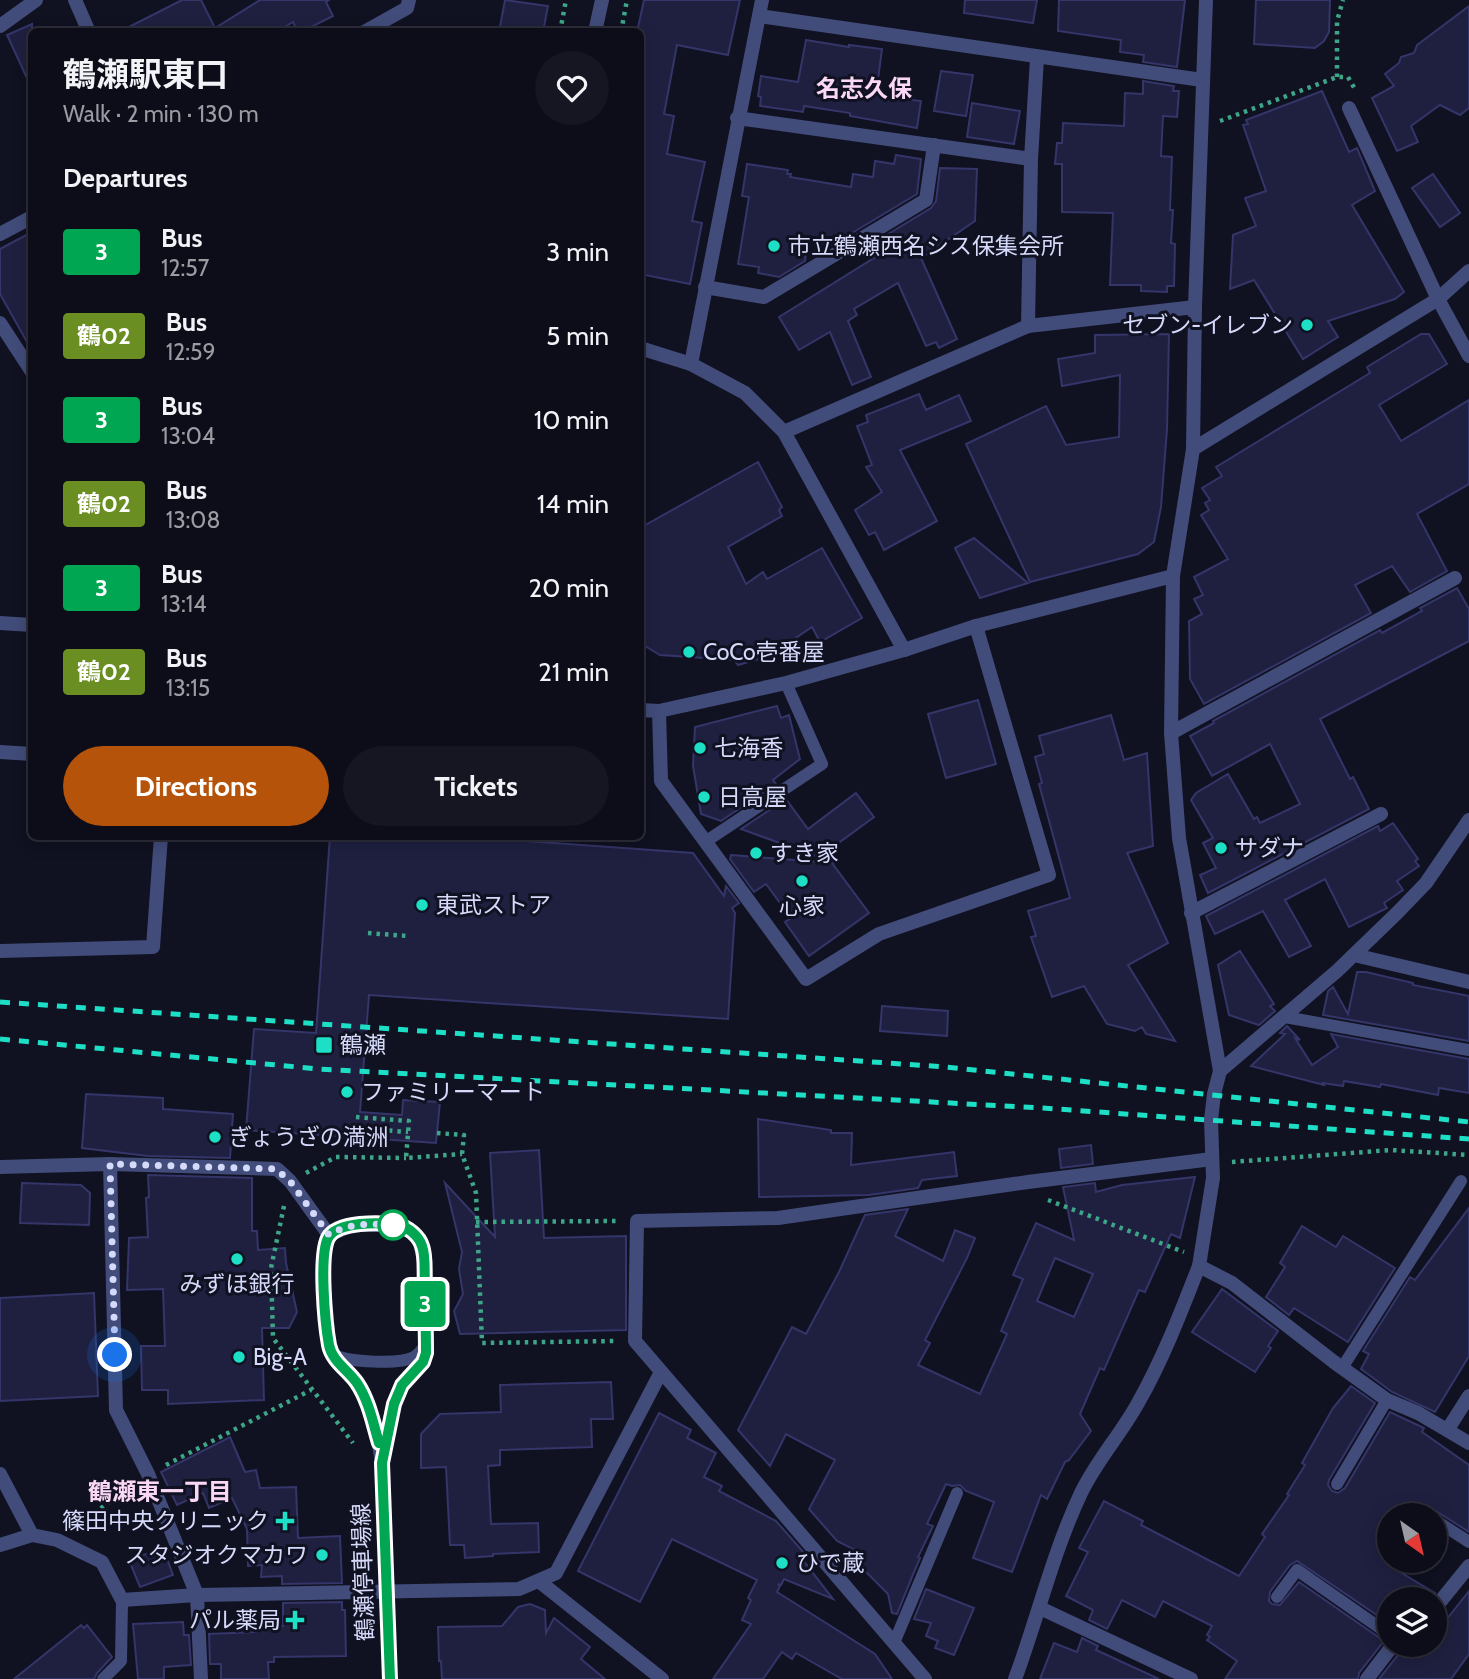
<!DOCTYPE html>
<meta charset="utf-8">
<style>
:root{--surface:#0c0d19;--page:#151622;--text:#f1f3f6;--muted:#9a9ca2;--line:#2c2d38;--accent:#b45309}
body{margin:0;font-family:Cabin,"Noto Sans JP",sans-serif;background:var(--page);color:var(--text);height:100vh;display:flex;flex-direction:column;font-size:26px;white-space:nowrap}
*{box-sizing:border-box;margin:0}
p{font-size:23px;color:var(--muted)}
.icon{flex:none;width:38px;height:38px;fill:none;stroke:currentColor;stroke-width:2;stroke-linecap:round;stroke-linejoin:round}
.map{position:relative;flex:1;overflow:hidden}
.side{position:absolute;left:28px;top:28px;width:616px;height:812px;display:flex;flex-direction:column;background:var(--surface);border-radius:10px;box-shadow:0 4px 18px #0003,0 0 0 2px var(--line)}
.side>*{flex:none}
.badge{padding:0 14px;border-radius:5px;font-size:24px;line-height:46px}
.needle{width:46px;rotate:146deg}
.buttons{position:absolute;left:1377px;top:1503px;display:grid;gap:14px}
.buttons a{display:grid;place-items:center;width:70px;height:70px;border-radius:50%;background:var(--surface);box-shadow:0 4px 18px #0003,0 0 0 2px var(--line);font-size:35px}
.you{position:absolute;width:35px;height:35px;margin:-18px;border:5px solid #fff;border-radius:50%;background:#1a73e8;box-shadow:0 0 0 10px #1a73e833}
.map>.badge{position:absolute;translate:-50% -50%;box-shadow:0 0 0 4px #fff}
h2{padding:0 35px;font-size:26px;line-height:63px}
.round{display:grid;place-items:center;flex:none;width:74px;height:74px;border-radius:37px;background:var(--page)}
.head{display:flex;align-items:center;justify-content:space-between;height:119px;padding:0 35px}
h1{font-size:33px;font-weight:700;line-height:52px}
.primary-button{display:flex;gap:14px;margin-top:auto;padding:14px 35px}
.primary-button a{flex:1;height:80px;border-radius:42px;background:var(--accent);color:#fff;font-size:28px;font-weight:700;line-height:80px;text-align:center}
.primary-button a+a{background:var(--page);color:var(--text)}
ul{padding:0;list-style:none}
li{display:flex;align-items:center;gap:21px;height:84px;padding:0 35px}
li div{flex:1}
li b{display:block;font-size:26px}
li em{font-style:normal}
li .badge{min-width:77px;font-weight:700;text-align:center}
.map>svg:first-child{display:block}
</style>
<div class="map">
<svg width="1469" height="1679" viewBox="0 0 1469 1679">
<rect width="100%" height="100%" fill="#101121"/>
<!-- building -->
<g fill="#1f2040" stroke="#343569" stroke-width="2" fill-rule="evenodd">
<polygon points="182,0 201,0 215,28 260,0 329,0 326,2 333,16 301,32 298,32 293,22 277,32 119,32"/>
<polygon points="505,0 548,6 543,32 499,32"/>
<polygon points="644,0 740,0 728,55 677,45 664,114 674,116 667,154 705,162 692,221 702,223 690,284 640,274 640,32 637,32"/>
<polygon points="965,0 1037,0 1033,23 964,13"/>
<polygon points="1059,0 1185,0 1177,67 1143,62 1144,55 1120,52 1121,40 1058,31"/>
<polygon points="1256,0 1330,0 1329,32 1324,41 1315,48 1254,44"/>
<polygon points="1469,6 1469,108 1460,115 1440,105 1411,126 1418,142 1397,151 1372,98 1394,86 1385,74 1399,63 1401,57 1414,53 1417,45"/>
<polygon points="32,24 32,89 7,35"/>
<polygon points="806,40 849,47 849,45 882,49 876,95 921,101 917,128 850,116 850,113 804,106 803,112 760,106 761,97 758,96 761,76 798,82"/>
<polygon points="941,71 973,75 966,116 934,111"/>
<polygon points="1143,81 1174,86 1173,91 1179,91 1177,117 1163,116 1161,156 1172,157 1170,210 1173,210 1171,243 1175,244 1174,286 1167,286 1167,292 1141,291 1141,285 1110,285 1113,213 1062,212 1062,164 1055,164 1057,143 1062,143 1063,123 1124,126 1125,93 1143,94"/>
<polygon points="1322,91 1349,152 1357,148 1375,191 1352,205 1404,292 1395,299 1328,321 1338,337 1303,359 1254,280 1230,289 1233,235 1256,226 1245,198 1266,191 1243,125 1248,124 1246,120"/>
<polygon points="972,103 1020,111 1014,144 967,137"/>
<polygon points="896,155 921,159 917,194 832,245 808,241 805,261 779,277 758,273 759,267 738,264 749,197 742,196 747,164 788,170 787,174 791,174 790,177 851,187 853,174 873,177 875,161 894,164"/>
<polygon points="940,168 977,169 975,221 921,258 957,339 939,348 936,342 926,346 898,283 854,309 857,315 848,321 871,377 852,385 830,332 799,350 779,317 882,253 862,250 931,208 936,201"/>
<polygon points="1433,174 1460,213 1440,227 1412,188"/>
<polygon points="32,232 32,351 0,294 0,249"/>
<polygon points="1169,334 1167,429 1161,507 1154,542 1138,554 1030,582 966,444 1046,406 1066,445 1119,437 1120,375 1062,386 1058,359 1095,353 1095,335"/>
<polygon points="1421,334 1429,334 1447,364 1379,405 1401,441 1469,400 1469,484 1417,514 1447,571 1410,592 1392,566 1355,585 1371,613 1204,704 1190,679 1189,621 1202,614 1194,599 1203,595 1194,577 1228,559 1201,515 1209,510 1205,503 1210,500 1202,488 1222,476 1216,467 1370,373 1367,367"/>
<polygon points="919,394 926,410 959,395 971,421 900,450 937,521 884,550 875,532 869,535 855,510 882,492 866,467 872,465 857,426 868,422 866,415"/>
<polygon points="758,462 782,507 779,510 782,516 728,547 746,584 763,572 767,579 822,548 862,618 820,642 812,627 769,656 738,665 734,660 660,655 640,643 640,528"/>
<polygon points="974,538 1028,583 980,598 955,548"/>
<polygon points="1457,588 1469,609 1469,641 1320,719 1350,779 1353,777 1369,809 1208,893 1200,875 1216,868 1203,843 1213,838 1191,800 1196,793 1228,774 1254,819 1257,817 1260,823 1300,804 1270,744 1212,776 1190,736 1214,723 1213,721 1380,630 1382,633 1422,611 1420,608"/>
<polygon points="978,700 996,764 946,778 928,714"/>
<polygon points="777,706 781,718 789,715 800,759 773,780 776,784 721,821 701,814 693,766 695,727"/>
<polygon points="1111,715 1124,760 1147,753 1153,846 1127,853 1168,943 1128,965 1175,1041 1146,1034 1142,1027 1135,1031 1107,1024 1084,986 1052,997 1031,937 1036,936 1028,911 1070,898 1039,784 1042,783 1035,757 1044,754 1039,736"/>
<polygon points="856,793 874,817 825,853 832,862 741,829 786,799 808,829"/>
<polygon points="1393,823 1418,859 1415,861 1419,866 1397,881 1403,890 1384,903 1387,908 1349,927 1325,879 1285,900 1311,946 1289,957 1263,911 1215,934 1206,916 1378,826 1380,831"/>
<polygon points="330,836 455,836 693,853 724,896 726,886 739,903 732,908 735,913 728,1019 369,995 360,1112 402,1115 403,1100 440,1102 436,1143 246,1130 254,1029 316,1033"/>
<polygon points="731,855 832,863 869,913 809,956 785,922 791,918 766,884 754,892 730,859"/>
<polygon points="1240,951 1274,1004 1270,1006 1275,1011 1259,1025 1229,1015 1218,965"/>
<polygon points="1357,972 1366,972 1413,983 1413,985 1469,996 1469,1041 1323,1015 1328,991 1333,987 1348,1014"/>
<polygon points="882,1006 948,1011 947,1036 880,1031"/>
<polygon points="1287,1026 1300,1040 1295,1038 1312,1065 1338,1047 1331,1034 1469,1059 1469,1093 1439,1088 1438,1095 1381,1084 1380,1087 1344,1081 1343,1086 1323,1083 1324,1085 1251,1066 1285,1034 1280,1033"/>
<polygon points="86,1094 163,1098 163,1109 233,1114 230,1158 148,1156 82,1148"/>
<polygon points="758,1119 831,1130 831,1133 852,1133 851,1165 954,1152 957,1176 922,1180 918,1188 869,1195 759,1197"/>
<polygon points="1091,1145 1093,1164 1061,1168 1059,1149"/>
<polygon points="539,1150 544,1238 626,1236 626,1330 460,1334 454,1311 463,1294 459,1269 462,1252 445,1183 495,1237 490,1153"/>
<polygon points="148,1175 252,1178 252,1231 257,1231 258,1250 285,1248 286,1263 297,1312 289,1328 262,1328 264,1400 168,1404 168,1390 142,1390 141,1346 165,1346 163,1289 127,1290 129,1238 148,1237 146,1198 149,1197"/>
<path d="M1195 1177 1180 1238 1171 1234 1145 1292 1139 1290 1104 1370 1100 1368 1080 1414 1091 1431 1069 1460 1065 1462 1047 1499 1041 1495 1012 1572 973 1558 994 1502 966 1491 960 1485 952 1486 946 1484 927 1524 933 1526 918 1557 920 1558 914 1572 897 1614 892 1613 888 1594 861 1567 863 1554 837 1541 809 1509 835 1460 786 1434 770 1466 738 1430 792 1327 806 1334 839 1272 865 1215 908 1209 895 1236 943 1261 955 1230 975 1238 967 1258 925 1340 930 1343 918 1365 980 1394 1007 1334 1001 1331 1023 1279 1013 1275 1036 1223 1074 1240 1063 1187 1095 1183 1096 1192 1122 1185ZM1055 1258 1093 1274 1074 1317 1037 1301Z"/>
<polygon points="22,1183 81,1185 90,1193 89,1225 20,1223"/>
<polygon points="1469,1208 1469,1356 1435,1412 1392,1392 1361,1369 1369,1354 1363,1351 1410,1277 1415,1280"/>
<polygon points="1302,1226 1336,1247 1343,1236 1395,1268 1348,1342 1294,1308 1289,1315 1266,1297 1285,1267 1280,1263"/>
<polygon points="1222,1289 1278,1331 1268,1346 1271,1348 1255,1372 1192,1332"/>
<polygon points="94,1293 98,1396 0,1401 0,1298"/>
<polygon points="611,1382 613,1419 591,1419 592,1447 500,1450 500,1465 488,1466 491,1524 538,1523 539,1552 493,1554 493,1556 465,1558 464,1545 450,1545 446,1467 421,1468 421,1434 440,1414 501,1412 500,1385"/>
<polygon points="1351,1386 1375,1403 1329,1480 1328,1485 1332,1491 1338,1493 1345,1488 1390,1412 1424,1428 1422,1432 1469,1465 1469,1532 1436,1511 1428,1516 1390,1516 1390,1566 1435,1593 1430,1600 1390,1600 1390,1624 1297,1561 1290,1565 1270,1592 1269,1601 1272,1604 1280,1605 1299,1582 1384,1641 1359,1673 1358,1679 1225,1679 1237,1661 1207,1640 1210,1637 1207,1635 1212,1626 1163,1601 1155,1617 1122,1600 1107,1629 1089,1620 1093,1610 1066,1596 1088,1552 1079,1548 1104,1501 1143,1521 1141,1525 1239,1576 1265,1537 1262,1534 1289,1495 1287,1494 1305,1465 1302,1463 1333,1408"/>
<polygon points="659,1413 691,1430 687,1438 716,1453 704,1477 722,1486 719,1491 776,1521 805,1554 803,1560 833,1599 784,1579 781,1585 778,1584 780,1586 777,1592 875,1654 892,1679 842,1679 796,1653 792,1659 782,1652 763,1679 713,1679 751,1624 742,1620 751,1600 748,1598 757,1580 672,1539 640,1602 578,1571"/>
<polygon points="230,1437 245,1472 256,1470 260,1488 296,1487 298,1538 340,1536 342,1583 282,1584 282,1576 261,1577 262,1565 248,1566 247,1529 232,1498 209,1508 203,1493 177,1505 161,1472"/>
<polygon points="163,1548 173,1575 140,1587 129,1560"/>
<polygon points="926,1589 974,1608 954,1655 935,1648 938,1641 926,1636 931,1623 914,1619"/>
<polygon points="1469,1591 1469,1654 1451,1679 1379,1679 1401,1651 1402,1645 1435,1645 1435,1634"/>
<polygon points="342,1602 342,1610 345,1610 346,1656 274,1657 274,1662 268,1662 269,1679 221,1679 221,1664 210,1664 209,1634 257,1632 256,1627 283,1626 283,1603"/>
<polygon points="530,1604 545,1610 546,1633 554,1618 590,1647 581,1659 605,1679 442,1679 441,1661 439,1661 438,1627 502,1626 518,1607"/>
<polygon points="183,1622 184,1635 189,1635 191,1665 164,1667 164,1679 138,1679 133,1624"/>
<polygon points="81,1625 84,1628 87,1625 112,1657 97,1673 94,1679 14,1679"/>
<polygon points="1082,1638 1098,1646 1096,1650 1159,1679 1040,1679 1054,1643 1077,1652"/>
</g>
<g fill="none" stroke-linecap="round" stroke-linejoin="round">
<!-- path -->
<g stroke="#3ea688" stroke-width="4.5" stroke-dasharray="3.5 5" stroke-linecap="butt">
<polyline points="560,32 566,0"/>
<polyline points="621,32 627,0"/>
<polyline points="1337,77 1337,21 1343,0"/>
<polyline points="1220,121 1337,77 1348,77 1356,91"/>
<polyline points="368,933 407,936"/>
<polyline points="356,1117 409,1121 406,1158 462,1154"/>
<polyline points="355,1128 408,1132"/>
<polyline points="437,1133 464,1135 462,1154 476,1193 482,1343 617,1341"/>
<polyline points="1232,1162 1391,1150 1469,1155"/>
<polyline points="306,1173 336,1157 406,1158"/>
<polyline points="1048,1200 1184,1252"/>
<polyline points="284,1206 271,1268 273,1338 353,1443"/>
<polyline points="476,1222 619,1221"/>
<polyline points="166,1465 311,1390"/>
<polyline points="73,1528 132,1486"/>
</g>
<!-- service -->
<g stroke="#414c7a" stroke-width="12">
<polyline points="705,842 822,764 786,683"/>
<polyline points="1285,1017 1469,1050"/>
<path d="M334 1355C349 1362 399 1365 414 1357 419 1354 422 1350 426 1344"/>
<polyline points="1342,1368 1461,1181"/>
<polyline points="1337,1484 1387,1400"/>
<polyline points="1435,1520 1469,1542"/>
<polyline points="1277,1597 1297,1570 1390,1635"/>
<polyline points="894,1643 957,1493"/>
<polyline points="103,1679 121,1661 122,1600"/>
</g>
<!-- minor -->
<g stroke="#414c7a" stroke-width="14">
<polyline points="1206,0 1195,307 1193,449 1173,576 1171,733 1179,838 1220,1071 1214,1094 1211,1120 1213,1178 1199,1266 1232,1283 1334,1362 1387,1400 1418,1413 1469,1443"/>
<polyline points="759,16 1202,80"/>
<polyline points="0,26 36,0"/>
<polyline points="364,32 407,8 409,0"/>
<polyline points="1349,108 1438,299 1469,356"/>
<polyline points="737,118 1031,159"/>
<polyline points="0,234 32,217"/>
<polyline points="705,287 764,297 926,200 934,145"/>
<polyline points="0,323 32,372"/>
<polyline points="1028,326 1195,307"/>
<polyline points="640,348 691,364 745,393 784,432 904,650"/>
<polyline points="691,364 762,0"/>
<polyline points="784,432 1028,326 1031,159 1037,58"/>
<polyline points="1193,449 1438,299 1469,271"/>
<polyline points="0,623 32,625"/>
<polyline points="659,711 661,781 806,979 879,934 1049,875 976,626"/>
<polyline points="1171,733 1455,578"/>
<polyline points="0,752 32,754"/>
<polyline points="1191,913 1381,814"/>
<polyline points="0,951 153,947 161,836"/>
<polyline points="1354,955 1469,982"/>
<polyline points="1220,1071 1337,971 1397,913 1426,883 1469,820"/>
<polyline points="110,1164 116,1410 148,1474 197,1595 201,1679"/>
<polyline points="0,1167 110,1164 277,1169 290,1181 329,1235"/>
<polyline points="1448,1429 1469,1396"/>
<polyline points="0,1474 32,1535"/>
<polyline points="0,1545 32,1535 57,1540 102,1562 122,1600 197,1595 519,1589 556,1573 661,1372"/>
<polyline points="540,1582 662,1679"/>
<polyline points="1040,1608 1191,1679"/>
<polyline points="1435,1608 1469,1566"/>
<polyline points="925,1679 635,1341 637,1221 778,1218 1028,1182 1212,1159"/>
<polyline points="1367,1679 1393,1645"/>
</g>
<!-- tertiary -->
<g stroke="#414c7a" stroke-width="14">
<polyline points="75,0 89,32"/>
<polyline points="595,32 602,0"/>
<polyline points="640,710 659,711 786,683 904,650 976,626 1173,576"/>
<path d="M354 1224 400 1226 411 1232 419 1239 424 1260 426 1353C421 1368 407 1374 400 1388 389 1411 387 1438 382 1463 378 1436 372 1404 356 1382 348 1370 334 1362 330 1348 327 1340 328 1329 327 1321 325 1292 319 1262 329 1235Z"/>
<path d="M1015 1679C1038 1617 1053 1552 1081 1493 1097 1460 1121 1434 1138 1403 1163 1359 1181 1312 1199 1266"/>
</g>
<!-- secondary -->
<polyline stroke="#7990ee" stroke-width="14" points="382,1463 390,1679"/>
<!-- rail -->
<g stroke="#1ddfc6" stroke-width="5" stroke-dasharray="10 9" stroke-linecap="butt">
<polyline points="0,1002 946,1067 1469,1122"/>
<polyline points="0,1039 319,1069 1043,1108 1469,1139"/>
</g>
</g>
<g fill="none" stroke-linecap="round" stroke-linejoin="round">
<!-- line casing -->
<g stroke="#fff" stroke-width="16">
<path id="line" d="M379 1443C373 1423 369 1401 357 1383 348 1370 332 1361 329 1345 325 1323 319 1256 328 1238 337 1221 381 1222 398 1225 408 1227 419 1236 422 1246 426 1257 424 1271 425 1283 425 1306 426 1329 426 1353L423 1362 402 1385 394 1404 382 1463 390 1679"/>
</g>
<!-- line -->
<use href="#line" stroke="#00a651" stroke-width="10"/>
<!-- walk -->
<path stroke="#d6dafa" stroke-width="7" stroke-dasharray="0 12.6" d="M115 1355 110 1164 276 1169 290 1181 329 1235C352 1221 374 1224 400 1226L393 1225"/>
</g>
<!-- markers -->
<g fill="#1ddfc6" stroke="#101121" stroke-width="2.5">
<circle cx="774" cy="246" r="7"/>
<circle cx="1307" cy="325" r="7"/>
<circle cx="689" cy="652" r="7"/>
<circle cx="700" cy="748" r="7"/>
<circle cx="704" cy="797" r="7"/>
<circle cx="1221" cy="848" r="7"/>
<circle cx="756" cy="853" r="7"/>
<circle cx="802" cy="881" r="7"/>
<circle cx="422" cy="905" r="7"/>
<rect x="315" y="1036" width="18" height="18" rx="3.5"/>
<circle cx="347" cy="1092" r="7"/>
<circle cx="215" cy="1137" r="7"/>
<circle cx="237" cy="1259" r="7"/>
<circle cx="239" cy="1357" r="7"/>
<path d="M281.5 1510.5h7v7h7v7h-7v7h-7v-7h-7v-7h7z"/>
<circle cx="322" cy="1555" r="7"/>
<circle cx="782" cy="1563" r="7"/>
<path d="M291.5 1609.5h7v7h7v7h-7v7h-7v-7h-7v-7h7z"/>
</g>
<circle fill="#fff" stroke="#00a651" stroke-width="3.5" cx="393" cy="1225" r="14"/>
<g text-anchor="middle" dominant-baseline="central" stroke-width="6" stroke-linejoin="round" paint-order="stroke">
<!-- poi labels -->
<g font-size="23" fill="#d6dafa" stroke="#101121" text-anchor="start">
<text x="788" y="246">市立鶴瀬西名シス保集会所</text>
<text x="1293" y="325" text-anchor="end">セブン-イレブン</text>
<text x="703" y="652">CoCo壱番屋</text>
<text x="714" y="748">七海香</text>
<text x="718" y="797">日高屋</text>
<text x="1235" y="848">サダナ</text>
<text x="770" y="853">すき家</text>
<text x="436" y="905">東武ストア</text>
<text x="802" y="906" text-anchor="middle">心家</text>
<text x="340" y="1045">鶴瀬</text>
<text x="361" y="1092">ファミリーマート</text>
<text x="229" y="1137">ぎょうざの満洲</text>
<text x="237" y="1284" text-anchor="middle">みずほ銀行</text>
<text x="253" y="1357">Big-A</text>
<text x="269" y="1521" text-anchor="end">篠田中央クリニック</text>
<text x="308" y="1555" text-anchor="end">スタジオクマカワ</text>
<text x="796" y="1563">ひで蔵</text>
<text x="281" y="1620" text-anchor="end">パル薬局</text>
</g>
<!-- street labels -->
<g font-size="23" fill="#d6dafa" stroke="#101121">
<text transform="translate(363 1572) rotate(-92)">鶴瀬停車場線</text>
</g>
<!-- neighbourhood labels -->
<g font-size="24" font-weight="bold" fill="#fad8f5" stroke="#101121">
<text x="864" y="88">名志久保</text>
<text x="160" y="1491">鶴瀬東一丁目</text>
</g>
</g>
</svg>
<div class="buttons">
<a><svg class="needle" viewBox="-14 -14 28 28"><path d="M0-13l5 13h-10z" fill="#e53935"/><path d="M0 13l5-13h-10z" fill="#9a9ca2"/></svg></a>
<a><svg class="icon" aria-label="layers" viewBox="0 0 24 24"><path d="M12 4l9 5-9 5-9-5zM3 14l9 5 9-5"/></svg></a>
</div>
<div class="you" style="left:115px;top:1355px"></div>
<b class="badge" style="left:425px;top:1304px;background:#00a651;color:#fff">3</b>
<section class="side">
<div class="head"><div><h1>鶴瀬駅東口</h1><p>Walk · 2 min · 130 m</p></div><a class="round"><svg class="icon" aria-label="heart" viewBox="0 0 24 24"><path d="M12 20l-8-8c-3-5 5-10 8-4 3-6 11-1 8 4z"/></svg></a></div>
<h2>Departures</h2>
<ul>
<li><span class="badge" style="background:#00a651;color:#fff">3</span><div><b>Bus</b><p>12:57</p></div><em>3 min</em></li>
<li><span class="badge" style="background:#6b8e23;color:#fff">鶴02</span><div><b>Bus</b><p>12:59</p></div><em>5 min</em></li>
<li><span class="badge" style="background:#00a651;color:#fff">3</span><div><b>Bus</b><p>13:04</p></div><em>10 min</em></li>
<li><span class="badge" style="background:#6b8e23;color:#fff">鶴02</span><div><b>Bus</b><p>13:08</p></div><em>14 min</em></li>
<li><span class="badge" style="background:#00a651;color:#fff">3</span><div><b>Bus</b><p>13:14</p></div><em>20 min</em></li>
<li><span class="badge" style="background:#6b8e23;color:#fff">鶴02</span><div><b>Bus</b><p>13:15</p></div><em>21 min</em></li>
</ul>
<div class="primary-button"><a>Directions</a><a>Tickets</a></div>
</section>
</div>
